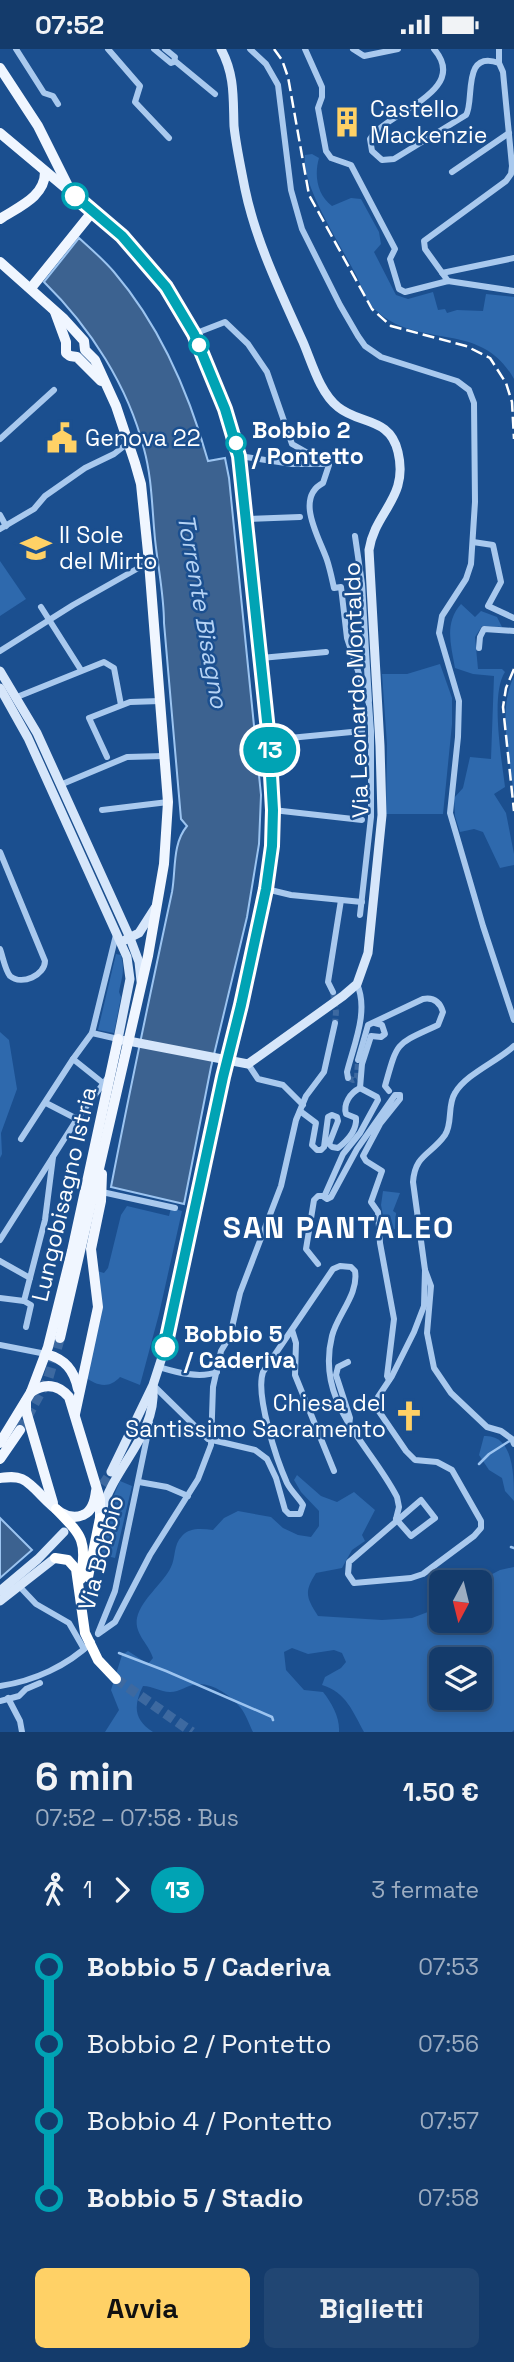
<!DOCTYPE html>
<html lang="it">
<meta charset="utf-8">
<style>
:root{--surface:#143b6b;--page:#214673;--text:#f1f3f6;--muted:#9dadc1;--line:#33557e;--accent:#ffd166}
body{margin:0;font-family:"Space Grotesk",sans-serif;background:var(--page);color:var(--text);height:100vh;display:flex;flex-direction:column;font-size:26px;white-space:nowrap}
*{box-sizing:border-box;margin:0}
p{font-size:23px;color:var(--muted)}
.icon{flex:none;width:38px;height:38px;fill:none;stroke:currentColor;stroke-width:2;stroke-linecap:round;stroke-linejoin:round}
.map{position:relative;height:1683px;overflow:hidden}
.drawer{display:flex;flex-direction:column;background:var(--surface);flex:1}
.drawer>*{flex:none}
.badge{padding:0 14px;border-radius:23px;font-size:24px;line-height:46px}
.needle{width:46px;rotate:187deg}
.controls{position:absolute;left:429px;top:1521px;display:grid;gap:14px}
.controls a{display:grid;place-items:center;width:63px;height:63px;border-radius:10px;background:var(--surface);box-shadow:0 4px 10px #0003,0 0 0 2px var(--line);font-size:35px}
.map>.badge{position:absolute;translate:-50% -50%;box-shadow:0 0 0 4px #fff}
.legs{display:flex;align-items:center;gap:10px;height:77px;padding:0 35px;font-size:23px}
.legs p{margin-inline-start:auto}
.overview{display:flex;align-items:center;justify-content:space-between;height:119px;padding:0 35px}
h1{font-size:38px;font-weight:800;line-height:52px}
.primary-button{display:flex;gap:14px;margin-top:auto;padding:14px 35px}
.primary-button a{flex:1;height:80px;border-radius:10px;background:var(--accent);color:#111;font-size:28px;font-weight:800;line-height:80px;text-align:center}
.primary-button a+a{background:var(--page);color:var(--text)}
ul{padding:0 35px;list-style:none}
li{display:flex;align-items:center;gap:24px;height:77px;font-size:26px}
li i{display:grid;place-items:center;width:10px;height:100%;margin:0 9px;background:currentColor}
li i::after{content:'';width:18px;height:18px;margin:-9px;border:5px solid;border-radius:50%;background:var(--surface)}
li p{margin-inline-start:auto}
li:first-child i{background:linear-gradient(#0000 50%,currentColor 0)}
li:last-child i{background:linear-gradient(currentColor 50%,#0000 0)}
.status{display:flex;justify-content:space-between;align-items:center;height:49px;padding:0 35px;background:var(--surface);direction:ltr}
.status svg{height:19px;fill:currentColor}
.map>svg:first-child{display:block}
</style>
<div class="status"><b>07:52</b><svg viewBox="0 0 49 12"><path d="M0 12V9h3v3zM5 12V6h3v6zM10 12V3h3v9zM15 12V0h3v12zM26 1h20v11H26zM47 4h2v5h-2z"/></svg></div>
<div class="map">
<svg width="514" height="1683" viewBox="0 0 514 1683">
<rect width="100%" height="100%" fill="#1b4f8f"/>
<!-- green -->
<g fill="#2e69ad" fill-rule="evenodd">
<path d="M312 105 319 109C314 126 317 146 332 157L351 149 361 150 379 183 381 195 374 203 396 246 408 250 433 243 438 261 445 260 447 264 457 261 483 262 486 245 514 248V330C483 274 427 298 384 268 379 264 372 258 368 253 364 245 361 236 357 228 343 199 301 138 305 106Z"/>
<polygon points="0,512 26,550 0,567"/>
<path d="M461 555 475 568 481 562 497 568 502 578 482 577 475 588 478 620H502L505 623C490 645 502 712 505 738L494 745 506 764 514 805V816L500 819 483 783 474 780 460 783 455 767 454 749 463 739 470 708 491 710 494 627 473 625 455 619C451 596 444 574 461 555Z"/>
<polygon points="440,615 452,649 452,675 443,765 386,765 387,695 382,625 407,625"/>
<path d="M514 628V746C510 711 497 659 514 628Z"/>
<path d="M116 905 121 906C125 923 122 927 119 943L121 948 114 984 98 981Z"/>
<polygon points="0,983 9,991 17,1040 1,1084 2,1105 0,1109"/>
<polygon points="383,1142 400,1144 393,1162 396,1164 395,1180 386,1182 381,1156"/>
<path d="M127 1157 169 1167 171 1159 182 1162 159 1265 140 1336 120 1328C109 1340 97 1337 85 1328L97 1278V1222L104 1224 108 1219 121 1166Z"/>
<path d="M484 1387C514 1385 514 1427 514 1452L505 1442 502 1429 489 1421 479 1406Z"/>
<path d="M297 1426 321 1447 337 1453 354 1443 375 1461 362 1486 365 1492 352 1501 342 1519 316 1524C304 1543 306 1548 318 1567L382 1571 412 1569 441 1558V1572H480V1533H477L500 1521 514 1518V1681L512 1683H364C353 1663 346 1643 322 1636L325 1628 341 1619 346 1613 342 1604 334 1601 308 1605 292 1599 284 1603 286 1621 304 1641 323 1643C332 1654 340 1669 339 1683H253C249 1675 246 1665 240 1658 230 1646 213 1634 197 1635 187 1636 180 1643 170 1643 160 1643 153 1637 143 1637 133 1657 134 1671 153 1683H105L119 1661 111 1641 122 1606 128 1602 148 1615 153 1609C149 1595 134 1585 137 1569 142 1549 163 1535 171 1518 176 1508 173 1496 182 1487 190 1478 202 1480 213 1481L224 1469 238 1462 271 1468 283 1479 298 1486 311 1488 319 1477V1462L301 1443 294 1431ZM441 1610H480V1648H441Z"/>
<polygon points="120,1432 132,1437 115,1509 99,1505 108,1460"/>
</g>
<!-- water -->
<g fill="#3c6290" stroke="#9cc4f0" stroke-width="2">
<path d="M79 189C91 200 104 211 114 223 161 278 189 344 208 412L225 409 229 429 261 746 259 795 247 868 211 1018 184 1155 111 1138C130 1039 151 941 172 843 176 821 172 795 187 777L181 770 164 574C164 546 158 519 155 490 152 460 152 429 144 400 128 337 90 278 44 233Z"/>
<polygon points="0,1469 32,1501 0,1529"/>
</g>
<g fill="none" stroke-linecap="round" stroke-linejoin="round">
<!-- stream -->
<g stroke="#9cc4f0" stroke-width="2.5">
<polyline points="479,1415 489,1405 511,1391"/>
<polyline points="511,1498 514,1499"/>
<polyline points="119,1604 166,1622 272,1668 273,1671"/>
</g>
<!-- minor-tunnel -->
<g stroke="#3d69a0" stroke-width="6" stroke-dasharray="6 3" stroke-linecap="butt">
<polyline points="333,943 336,963 335,974"/>
<polyline points="348,1029 353,1031 357,1029 358,1011"/>
</g>
<!-- secondary-tunnel -->
<polyline stroke="#3d69a0" stroke-width="9" stroke-dasharray="9 4.5" stroke-linecap="butt" points="95,1447 111,1423"/>
<!-- primary-tunnel -->
<polyline stroke="#3d69a0" stroke-width="10" stroke-dasharray="10 5" stroke-linecap="butt" points="20,1381 48,1330 60,1289"/>
<!-- motorway-tunnel -->
<polyline stroke="#3d69a0" stroke-width="10" stroke-dasharray="10 5" stroke-linecap="butt" points="116,1630 192,1683"/>
<!-- minor -->
<g stroke="#a9c9ee" stroke-width="6">
<polyline points="16,0 44,44 53,47 58,55"/>
<polyline points="108,0 140,37 135,53 169,89"/>
<polyline points="154,0 171,14 174,13 175,8 165,0"/>
<polyline points="250,0 266,15 278,36 291,141 302,180 340,256 358,287 365,297 381,308 457,332 469,341 474,354 475,453 471,515 466,530 442,567 439,584 459,652 458,688 450,764 483,877 514,971"/>
<polyline points="305,0 322,38 322,48 318,59 326,102 331,109 351,116 395,200 390,210 399,240 405,243 448,232 514,242"/>
<polyline points="353,0 364,7 398,0"/>
<path d="M434 0C471 43 386 63 370 90L372 102 382 111 394 110 466 66C475 53 461 0 499 14L503 23 512 117 511 125 506 132 424 192 425 200 448 232"/>
<polyline points="499,0 499,14"/>
<polyline points="175,12 215,45"/>
<polyline points="452,123 509,84"/>
<polyline points="442,224 514,209"/>
<path d="M194 285 225 273 248 295 267 323 292 395 329 416 323 434C294 449 320 490 327 511 330 520 332 530 334 539L341 538 347 589 369 655 371 682V768L360 866"/>
<polyline points="0,390 54,341"/>
<polyline points="239,407 292,415 325,415"/>
<polyline points="0,466 6,477"/>
<polyline points="247,470 300,468"/>
<polyline points="0,480 34,460 45,447 85,419 114,405 128,394"/>
<polyline points="355,487 362,535 369,652"/>
<polyline points="473,493 493,496 501,533 488,557 514,569"/>
<polyline points="41,558 81,621"/>
<polyline points="479,599 480,588 484,580 514,582"/>
<polyline points="0,602 73,556 149,513"/>
<polyline points="261,609 326,603"/>
<polyline points="17,648 104,613 114,619 121,656"/>
<polyline points="269,691 362,682"/>
<polyline points="107,708 89,669 130,653 160,652"/>
<polyline points="60,736 127,708 164,707"/>
<polyline points="102,761 168,753"/>
<polyline points="273,761 362,771"/>
<path d="M0 803 45 912C45 926 22 937 10 927 5 921 3 908 0 900"/>
<polyline points="266,840 291,846 362,853"/>
<polyline points="333,943 328,933 341,851"/>
<polyline points="92,984 118,990"/>
<path d="M514 997C498 1012 466 1025 455 1044 447 1056 453 1074 445 1086 431 1106 415 1105 413 1133L425 1221 431 1237 427 1284 434 1319 451 1344 487 1378 501 1382 512 1390 514 1395"/>
<polyline points="73,1010 103,1034"/>
<path d="M358 1011 368 976 423 950C434 948 440 953 443 963L438 976C395 996 398 991 385 1037L389 1042"/>
<polyline points="248,1015 258,1030 283,1036 303,1056"/>
<path d="M348 1029 347 1023C354 995 369 962 357 935"/>
<polyline points="360,1039 377,1048 378,1051 360,1084 343,1105 324,1148 327,1150 331,1148 357,1100 395,1046 400,1046 400,1050 380,1075 363,1107 366,1112 382,1122 371,1153 378,1163 380,1194 394,1270 387,1327 389,1331"/>
<polyline points="360,1039 362,1015 371,987 381,988 385,985 382,976 375,974"/>
<polyline points="46,1054 77,1070"/>
<path d="M300 1062 316 1074 312 1096 317 1101H321L324 1098 328 1068 332 1066 337 1068 338 1072 329 1095 332 1098 338 1099C347 1092 357 1081 356 1069L346 1065C343 1055 350 1044 360 1039"/>
<polyline points="21,1090 73,1010 92,984 116,886"/>
<polyline points="102,1143 175,1159"/>
<polyline points="0,1191 77,1070 109,1027"/>
<polyline points="0,1212 30,1229"/>
<polyline points="318,1215 306,1200 314,1151 318,1147 324,1147"/>
<polyline points="0,1249 24,1252"/>
<polyline points="26,1278 31,1256 24,1252 45,1171 53,1108"/>
<polyline points="292,1281 296,1294 295,1326 334,1422"/>
<polyline points="0,1296 46,1305"/>
<polyline points="348,1313 338,1318 336,1326 350,1369 349,1376"/>
<path d="M159 1318C176 1323 199 1330 217 1323"/>
<path d="M153 1336 208 1390 255 1401 267 1410 276 1429 285 1461 289 1465H300L303 1456C299 1449 291 1442 287 1434 277 1412 255 1346 263 1323L333 1220 340 1217 351 1218 355 1222C359 1245 337 1266 332 1287 315 1355 370 1395 397 1448L399 1458 396 1470"/>
<polyline points="139,1433 167,1438 188,1447"/>
<polyline points="396,1470 411,1487 435,1469 421,1451 349,1513 348,1525 354,1534 411,1529 423,1525 474,1487 481,1479 481,1472 452,1421 437,1413 415,1411 406,1402 376,1358 378,1348 392,1327 414,1283 424,1257 425,1221"/>
<polyline points="20,1538 36,1555 69,1574 84,1600"/>
<polyline points="98,1584 115,1542 150,1374"/>
<polyline points="98,1585 115,1573 150,1506 198,1430 211,1396 213,1338 221,1302 230,1287 240,1244 281,1137 296,1071 306,1047 324,1023 335,974"/>
<path d="M0 1637C34 1632 67 1617 92 1593"/>
<polyline points="8,1649 20,1672 22,1683"/>
<polyline points="0,1652 19,1647 26,1640 40,1634"/>
</g>
<!-- secondary -->
<g stroke="#d6e6fa" stroke-width="9">
<polyline points="93,162 122,187 154,222 186,269 207,315 232,380 239,407 269,691 273,761 272,797 266,840 223,1028 165,1299 153,1336 111,1423"/>
<polyline points="0,622 37,684 130,889 139,913 141,932"/>
<path d="M0 639 28 689 127 908 130 930 118 990 248 1015 343 947 357 935 368 904 382 766 380 697 369 501C375 462 409 449 398 403 390 368 360 376 338 358 320 344 312 314 303 293 281 244 256 193 245 140 241 119 236 97 234 77 233 49 235 26 221 0"/>
<polyline points="125,891 139,884 155,859"/>
<path d="M102 1462C113 1418 157 1386 153 1338"/>
<polyline points="0,1542 38,1510 64,1483"/>
<polyline points="0,1552 55,1509"/>
</g>
<!-- primary -->
<g stroke="#f0f6ff" stroke-width="10">
<polyline points="0,19 38,77 69,139"/>
<polyline points="0,84 93,162 31,239"/>
<path d="M0 170C18 158 45 148 45 123"/>
<polyline points="0,213 64,270 84,292 85,301 95,311 116,357 135,414 141,435 149,513 168,753 164,815 148,907 60,1289"/>
<polyline points="55,263 66,293 66,304 70,307 77,308 101,332"/>
<path d="M46 1305C65 1310 74 1321 78 1340"/>
<path d="M31 1343C45 1334 58 1335 69 1348L100 1450V1469"/>
<polyline points="26,1352 26,1362 53,1454"/>
<polyline points="75,1365 98,1258 91,1200 101,1152 102,1125"/>
<polyline points="0,1394 31,1343 48,1298 72,1202 118,990"/>
<polyline points="0,1410 20,1381"/>
<path d="M0 1429C8 1428 15 1427 22 1430 40 1438 59 1477 83 1466 93 1462 95 1451 96 1442"/>
</g>
<!-- motorway -->
<g stroke="#fff" stroke-width="10">
<path d="M56 1460C84 1489 86 1490 81 1530"/>
<polyline points="55,1509 68,1511 76,1520 85,1584 98,1611 116,1630"/>
<polyline points="88,1528 100,1469"/>
</g>
<!-- rail -->
<g stroke="#fff" stroke-width="2.5" stroke-dasharray="12 5" stroke-linecap="butt">
<polyline points="274,0 282,11 288,28 309,146 372,260 391,277 466,297 490,309 506,334 512,353 514,390"/>
<polyline points="514,620 506,639 503,658 514,762"/>
</g>
</g>
<g fill="none" stroke-linecap="round" stroke-linejoin="round">
<!-- line-1 casing -->
<g stroke="#fff" stroke-width="16">
<polyline id="line-1" points="75,147 122,187 166,238 194,285 225,360 239,407 269,691 273,761 272,797 266,840 241,956 223,1028 165,1298"/>
</g>
<!-- line-1 -->
<use href="#line-1" stroke="#00a3b4" stroke-width="10"/>
</g>
<!-- icons -->
<defs>
<g id="building-bare" transform="scale(2.415)"><path d="M-4-6H4V6H1V3H-1V6H-4ZM-2.5-4.3h1.7v1.8h-1.7ZM.8-4.3h1.7v1.8H.8ZM-2.5-1h1.7V.8h-1.7ZM.8-1h1.7V.8H.8Z" fill="#ffd166" stroke="#1b4f8f" stroke-width="2.5" paint-order="stroke"/></g>
<g id="civic-bare" transform="scale(2.415)"><path d="M-.6-6.5H3V-4.5H.6V-3L4-1V1h2V6H-6V1h2V-1L-.6-3ZM-1.2 2.5V6h2.4V2.5Z" fill="#ffd166" stroke="#1b4f8f" stroke-width="2.5" paint-order="stroke"/></g>
<g id="school-bare" transform="scale(2.415)"><path d="M0-5L7-2L0 1L-7-2ZM-4 1L0 2.5L4 1V4Q0 6-4 4Z" fill="#ffd166" stroke="#1b4f8f" stroke-width="2.5" paint-order="stroke"/></g>
<g id="church-bare" transform="scale(2.415)"><path d="M-1.2-6h2.4v3.5h3.3v2.4h-3.3V6h-2.4V-.1h-3.3v-2.4h3.3Z" fill="#ffd166" stroke="#1b4f8f" stroke-width="2.5" paint-order="stroke"/></g>
</defs>
<g fill-rule="evenodd">
<use href="#building-bare" x="347" y="73"/>
<use href="#civic-bare" x="62" y="389"/>
<use href="#school-bare" x="36" y="499"/>
<use href="#church-bare" x="409" y="1367"/>
</g>
<!-- markers -->
<g fill="#fff" stroke="#00a3b4" stroke-width="3.5">
<circle cx="75" cy="147" r="12"/>
<circle cx="199" cy="296" r="9"/>
<circle cx="236" cy="394" r="9"/>
<circle cx="165" cy="1298" r="12"/>
</g>
<g text-anchor="middle" dominant-baseline="central" stroke-width="5" stroke-linejoin="round" paint-order="stroke">
<!-- poi labels -->
<g font-size="23" fill="#fff" stroke="#1b4f8f" text-anchor="start">
<text x="370" y="60">Castello<tspan x="370" dy="26">Mackenzie</tspan></text>
<text x="85" y="389">Genova 22</text>
<text x="59" y="486">Il Sole<tspan x="59" dy="26">del Mirto</tspan></text>
<text x="386" y="1354" text-anchor="end">Chiesa del<tspan x="386" dy="26">Santissimo Sacramento</tspan></text>
</g>
<!-- stop labels -->
<g font-size="23" font-weight="bold" fill="#fff" stroke="#1b4f8f" text-anchor="start">
<text x="252" y="381">Bobbio 2<tspan x="252" dy="26">/ Pontetto</tspan></text>
<text x="184" y="1285">Bobbio 5<tspan x="184" dy="26">/ Caderiva</tspan></text>
</g>
<!-- street labels -->
<g font-size="23" fill="#fff" stroke="#1b4f8f">
<text transform="translate(356 641) rotate(-92)">Via Leonardo Montaldo</text>
<text transform="translate(64 1145) rotate(-77)">Lungobisagno Istria</text>
<text transform="translate(101 1504) rotate(-75)">Via Bobbio</text>
</g>
<!-- water labels -->
<g font-size="24" font-style="italic" fill="#b5d3f5" stroke="#1b4f8f">
<text transform="translate(203 562) rotate(80)">Torrente Bisagno</text>
</g>
<!-- district labels -->
<g font-size="30" font-weight="bold" letter-spacing="2" fill="#fff" stroke="#1b4f8f">
<text x="339" y="1178">SAN PANTALEO</text>
</g>
</g>
</svg>
<div class="controls">
<a><svg class="needle" viewBox="-14 -14 28 28"><path d="M0-13l5 13h-10z" fill="#e53935"/><path d="M0 13l5-13h-10z" fill="#9dadc1"/></svg></a>
<a><svg class="icon" aria-label="layers" viewBox="0 0 24 24"><path d="M12 4l9 5-9 5-9-5zM3 14l9 5 9-5"/></svg></a>
</div>
<b class="badge" style="left:270px;top:701px;background:#00a3b4;color:#fff">13</b>
</div>
<section class="drawer">
<div class="overview"><div><h1>6 min</h1><p>07:52 – 07:58 · Bus</p></div><b>1.50 €</b></div>
<div class="legs"><svg class="icon" aria-label="walk" viewBox="0 0 24 24"><circle cx="13" cy="4" r="2"/><path d="M13 8l-2 6 4 7M11 14l-3 7M7 12l3-4h3l4 4"/></svg>1<svg class="icon" aria-label="forward" viewBox="0 0 24 24"><path d="M9 5l7 7-7 7"/></svg><b class="badge" style="background:#00a3b4;color:#fff">13</b><p>3 fermate</p></div>
<ul>
<li><i style="color:#00a3b4"></i><b>Bobbio 5 / Caderiva</b><p>07:53</p></li>
<li><i style="color:#00a3b4"></i><span>Bobbio 2 / Pontetto</span><p>07:56</p></li>
<li><i style="color:#00a3b4"></i><span>Bobbio 4 / Pontetto</span><p>07:57</p></li>
<li><i style="color:#00a3b4"></i><b>Bobbio 5 / Stadio</b><p>07:58</p></li>
</ul>
<div class="primary-button"><a>Avvia</a><a>Biglietti</a></div>
</section>
